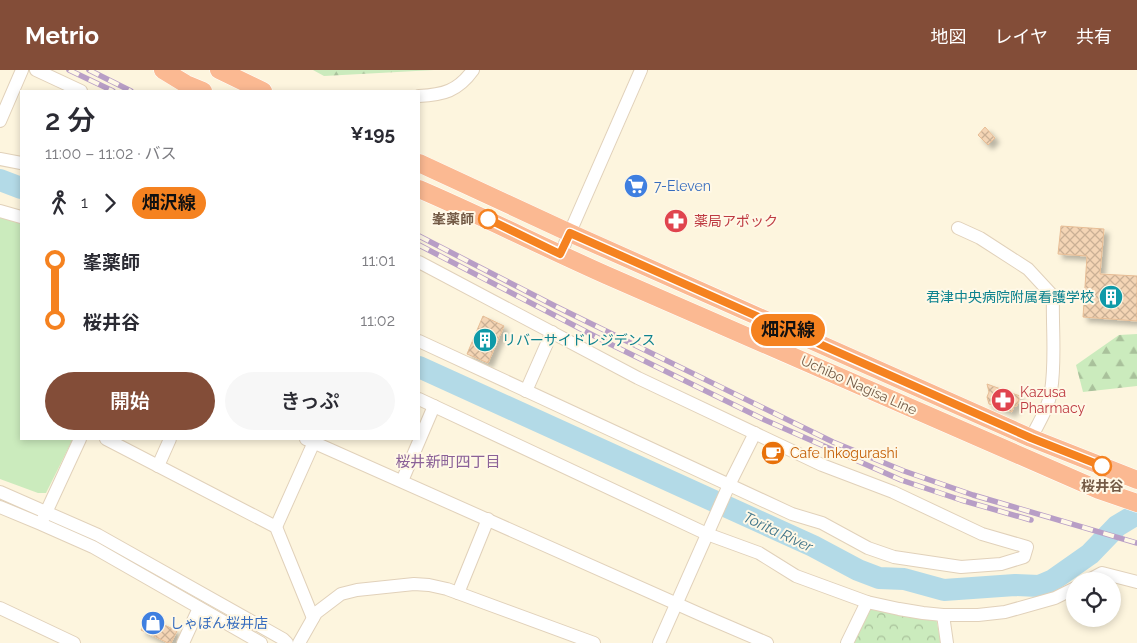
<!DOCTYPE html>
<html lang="ja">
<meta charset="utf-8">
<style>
:root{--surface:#fff;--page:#f7f7f7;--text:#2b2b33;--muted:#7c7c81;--accent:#834d38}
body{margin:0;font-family:Raleway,"Noto Sans JP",sans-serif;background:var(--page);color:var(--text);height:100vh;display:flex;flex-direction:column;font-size:19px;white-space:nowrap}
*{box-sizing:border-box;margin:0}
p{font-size:16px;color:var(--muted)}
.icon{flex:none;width:28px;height:28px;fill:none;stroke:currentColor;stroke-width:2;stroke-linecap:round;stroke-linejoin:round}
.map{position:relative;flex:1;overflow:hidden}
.details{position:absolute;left:20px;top:20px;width:400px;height:350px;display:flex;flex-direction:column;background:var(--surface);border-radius:0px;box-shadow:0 2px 8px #0003}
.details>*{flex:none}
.badge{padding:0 10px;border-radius:16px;font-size:18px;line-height:32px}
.buttons{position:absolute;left:1066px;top:502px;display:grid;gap:10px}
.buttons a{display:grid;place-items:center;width:55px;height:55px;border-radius:50%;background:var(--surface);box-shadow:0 2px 8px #0003;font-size:25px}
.map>.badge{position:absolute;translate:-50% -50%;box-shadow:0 0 0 2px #fff}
.legs{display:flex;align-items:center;gap:8px;height:55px;padding:0 25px;font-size:16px}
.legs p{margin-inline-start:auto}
.summary{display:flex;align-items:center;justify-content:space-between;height:85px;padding:0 25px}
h1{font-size:28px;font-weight:600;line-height:38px}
.button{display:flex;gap:10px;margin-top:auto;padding:10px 25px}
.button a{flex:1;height:58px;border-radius:30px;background:var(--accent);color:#fff;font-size:20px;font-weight:600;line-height:58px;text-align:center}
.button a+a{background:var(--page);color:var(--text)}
ul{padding:0 25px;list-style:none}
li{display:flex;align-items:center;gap:18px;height:60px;font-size:19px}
li i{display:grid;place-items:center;width:8px;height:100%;margin:0 6px;background:currentColor}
li i::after{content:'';width:12px;height:12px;margin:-6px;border:4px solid;border-radius:50%;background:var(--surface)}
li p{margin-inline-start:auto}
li:first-child i{background:linear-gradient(#0000 50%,currentColor 0)}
li:last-child i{background:linear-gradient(currentColor 50%,#0000 0)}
header{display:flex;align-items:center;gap:30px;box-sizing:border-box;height:70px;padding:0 25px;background:var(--accent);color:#fff}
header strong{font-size:24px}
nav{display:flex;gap:28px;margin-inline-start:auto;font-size:18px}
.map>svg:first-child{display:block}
</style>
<header>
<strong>Metrio</strong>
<nav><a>地図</a><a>レイヤ</a><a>共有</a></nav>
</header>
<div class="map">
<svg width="1137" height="573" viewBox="0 0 1137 573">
<defs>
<pattern id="forest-firs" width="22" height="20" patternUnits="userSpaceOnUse" patternTransform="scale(1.25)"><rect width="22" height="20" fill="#cbebbd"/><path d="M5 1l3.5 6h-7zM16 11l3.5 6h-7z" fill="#a9c19b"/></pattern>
<pattern id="park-crowns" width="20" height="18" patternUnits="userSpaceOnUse" patternTransform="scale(1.25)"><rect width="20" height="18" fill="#cbebbd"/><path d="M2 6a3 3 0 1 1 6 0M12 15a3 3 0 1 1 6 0" fill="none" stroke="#a9c19b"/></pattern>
<pattern id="building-cross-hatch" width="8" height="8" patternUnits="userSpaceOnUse" patternTransform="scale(1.25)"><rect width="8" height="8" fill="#f4d5b5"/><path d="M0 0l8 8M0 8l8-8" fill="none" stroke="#cab095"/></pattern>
<filter id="shadow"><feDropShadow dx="4.5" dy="4.5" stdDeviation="2.5" flood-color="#0004"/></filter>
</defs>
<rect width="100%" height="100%" fill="#fdf5de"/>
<!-- forest -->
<g fill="url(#forest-firs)">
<polygon points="313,0 434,0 324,6"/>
<polygon points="1137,264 1137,316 1083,322 1076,295 1119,265"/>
</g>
<!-- park -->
<polygon fill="url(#park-crowns)" points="866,539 936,548 941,573 850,573"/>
<!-- garden -->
<polygon fill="#cbebbd" points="0,145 21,151 21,369 73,369 46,423 38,423 0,409"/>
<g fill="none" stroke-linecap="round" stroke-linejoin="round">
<!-- river -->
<g stroke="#b3dae7" stroke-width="22">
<polyline points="0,110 21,118"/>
<polyline points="419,297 813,476 858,500 879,508 904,509 944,520 1015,515 1039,516 1053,510 1090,484 1117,456 1137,444"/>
</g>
</g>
<!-- building -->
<g fill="url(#building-cross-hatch)" stroke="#e7bd95" filter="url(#shadow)">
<polygon points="985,57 995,68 988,75 978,65"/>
<polygon points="1061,156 1104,159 1100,204 1137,206 1137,251 1083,247 1087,186 1058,184"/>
<polygon points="483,246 504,256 488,293 467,284"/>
<polygon points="987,314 1020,326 1017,336 1014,336 1012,342 989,334 987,327 989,322"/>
<polygon points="148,547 177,561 171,573 168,573 141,560"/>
</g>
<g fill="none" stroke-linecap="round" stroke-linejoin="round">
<!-- minor casing -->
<g stroke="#e1d1ba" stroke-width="14">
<g id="minor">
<polyline points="36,0 81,21"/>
<path d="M419 26C443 25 458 21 473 0"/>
<polyline points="0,51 22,0"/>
<polyline points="0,89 21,93"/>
<polyline points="0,141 21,147"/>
<path d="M958 158 980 168 1028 199 1053 226C1052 258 1056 290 1051 321 1049 337 1038 354 1031 368"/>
<polyline points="560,185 641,0"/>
<polyline points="419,192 638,308 822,395 893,422 982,464 1027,477 1024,487 1001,494 961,497 894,487 868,478 822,453 792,444 419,271"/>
<polyline points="526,321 552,262"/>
<polyline points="419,329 707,464 759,483 796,506 867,532 899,539 923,543 943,545 978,545 1005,542 1055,528 1075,518"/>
<polyline points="106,369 276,457 313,548"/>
<polyline points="306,369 704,546 767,573"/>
<polyline points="158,396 170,369"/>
<polyline points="402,411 434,336"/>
<polyline points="0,422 98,465 283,569 287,573"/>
<polyline points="0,437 41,454 93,477 261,573"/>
<polyline points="43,449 80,369"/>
<polyline points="276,457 314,372"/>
<polyline points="1087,511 1102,503 1137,512"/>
<polyline points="458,523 488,449"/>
<polyline points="0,538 74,573"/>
<polyline points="943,545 947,573"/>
<polyline points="183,573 199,538"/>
<polyline points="299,573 316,543 341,524 357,520 414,514 429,515 447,519 594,573"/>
<polyline points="659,573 729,415 755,363"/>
<polyline points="847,573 867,532"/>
</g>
</g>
<!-- highway casing -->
<g stroke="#fff" stroke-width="19">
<g id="highway">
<polyline points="163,0 186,14 203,21"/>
<polyline points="219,0 263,21"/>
<polyline points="419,93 570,163 1031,368 1137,410"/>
<path d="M419 119C482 146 543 177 606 205L1099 420 1137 433"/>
</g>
</g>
<!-- minor -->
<use href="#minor" stroke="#fff" stroke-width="12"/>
<!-- highway -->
<use href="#highway" stroke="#fbb992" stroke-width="18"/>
<!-- rail casing -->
<g stroke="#b89ec6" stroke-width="5.5">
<g id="rail">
<polyline points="69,0 113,21"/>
<polyline points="89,0 131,21"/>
<polyline points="419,166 557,237 833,372 904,401 973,425 1137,473"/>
<polyline points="419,175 606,272 765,350 901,410 961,430 1031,450"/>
</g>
</g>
<!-- rail -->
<use href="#rail" stroke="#fff8e6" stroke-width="4" stroke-dasharray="11" stroke-linecap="butt"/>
</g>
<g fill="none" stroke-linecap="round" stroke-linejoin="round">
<!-- line-1 casing -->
<g stroke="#fff" stroke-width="11">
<polyline id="line-1" points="488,149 560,184 570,163 1031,368 1102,396"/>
</g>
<!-- line-1 -->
<use href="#line-1" stroke="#f58220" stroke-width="8"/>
</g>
<!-- icons -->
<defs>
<g id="supermarket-disc" transform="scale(1.25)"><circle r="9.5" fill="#3f7fe0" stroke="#fff8e6"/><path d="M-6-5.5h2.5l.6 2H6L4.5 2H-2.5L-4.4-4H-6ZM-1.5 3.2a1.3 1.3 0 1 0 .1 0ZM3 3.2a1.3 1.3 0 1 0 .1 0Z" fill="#fff"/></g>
<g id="pharmacy-disc" transform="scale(1.25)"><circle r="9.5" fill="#e0444e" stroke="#fff8e6"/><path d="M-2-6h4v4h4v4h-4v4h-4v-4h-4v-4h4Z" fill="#fff"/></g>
<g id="building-disc" transform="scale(1.25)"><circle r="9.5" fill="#0f9aa8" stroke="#fff8e6"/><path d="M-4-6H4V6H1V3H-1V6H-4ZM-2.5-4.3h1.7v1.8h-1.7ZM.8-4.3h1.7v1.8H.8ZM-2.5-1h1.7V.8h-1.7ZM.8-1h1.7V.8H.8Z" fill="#fff"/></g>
<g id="cafe-disc" transform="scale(1.25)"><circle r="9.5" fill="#e8710a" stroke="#fff8e6"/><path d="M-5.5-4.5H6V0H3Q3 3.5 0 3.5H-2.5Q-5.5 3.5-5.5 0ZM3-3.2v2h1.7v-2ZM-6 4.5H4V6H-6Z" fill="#fff"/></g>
<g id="shop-disc" transform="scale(1.25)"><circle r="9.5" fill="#3f7fe0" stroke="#fff8e6"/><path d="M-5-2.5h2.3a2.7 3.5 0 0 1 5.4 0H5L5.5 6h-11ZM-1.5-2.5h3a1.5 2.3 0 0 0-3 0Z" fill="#fff"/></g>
</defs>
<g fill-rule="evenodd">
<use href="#supermarket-disc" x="636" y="116"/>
<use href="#pharmacy-disc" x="676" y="151"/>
<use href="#building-disc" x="1111" y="227"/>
<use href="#building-disc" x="485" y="270"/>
<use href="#pharmacy-disc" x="1003" y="330"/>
<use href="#cafe-disc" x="773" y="383"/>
<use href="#shop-disc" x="153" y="553"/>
</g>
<!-- markers -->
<g fill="#fff" stroke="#f58220" stroke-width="2.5">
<circle cx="488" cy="149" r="9"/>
<circle cx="1102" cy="396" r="9"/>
</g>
<g text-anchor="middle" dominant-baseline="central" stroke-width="4" stroke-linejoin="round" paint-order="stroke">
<!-- shop labels -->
<g font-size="14" fill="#366cbe" stroke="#fff8e6" text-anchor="start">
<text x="654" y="116">7-Eleven</text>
<text x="170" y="553">しゃぼん桜井店</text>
</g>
<!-- stop labels -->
<g font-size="14" font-weight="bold" fill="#745b46" stroke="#fff8e6" text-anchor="end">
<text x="474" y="149">峯薬師</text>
<text x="1102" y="416" text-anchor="middle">桜井谷</text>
</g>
<!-- health labels -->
<g font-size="14" fill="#be3a42" stroke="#fff8e6" text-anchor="start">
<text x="694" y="151">薬局アポック</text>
<text x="1020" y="322">Kazusa<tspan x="1020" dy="16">Pharmacy</tspan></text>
</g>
<!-- culture labels -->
<g font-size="14" fill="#0d838f" stroke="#fff8e6" text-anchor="end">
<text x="1094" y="227">君津中央病院附属看護学校</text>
<text x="502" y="270" text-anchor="start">リバーサイドレジデンス</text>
</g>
<!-- street labels -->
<g font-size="14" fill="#745b46" stroke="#fff8e6">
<text transform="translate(859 315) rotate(24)">Uchibo Nagisa Line</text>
</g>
<!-- food labels -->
<g font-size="14" fill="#c56008" stroke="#fff8e6" text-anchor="start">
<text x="790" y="383">Cafe Inkogurashi</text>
</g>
<!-- neighbourhood labels -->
<g font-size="15" fill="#8b6198" stroke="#fff8e6">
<text x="448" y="392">桜井新町四丁目</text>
</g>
<!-- water labels -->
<g font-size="15" font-style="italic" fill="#3f7489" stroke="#fff8e6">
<text transform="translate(778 462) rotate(25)">Torita River</text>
</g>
</g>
</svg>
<div class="buttons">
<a><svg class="icon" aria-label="locate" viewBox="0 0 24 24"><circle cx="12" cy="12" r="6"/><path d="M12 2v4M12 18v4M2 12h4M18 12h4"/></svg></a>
</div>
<b class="badge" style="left:788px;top:260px;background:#f58220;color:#111">畑沢線</b>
<section class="details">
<div class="summary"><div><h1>2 分</h1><p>11:00 – 11:02 · バス</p></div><b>¥195</b></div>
<div class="legs"><svg class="icon" aria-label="walk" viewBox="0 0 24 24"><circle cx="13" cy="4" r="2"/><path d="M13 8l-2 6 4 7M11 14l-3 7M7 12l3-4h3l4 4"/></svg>1<svg class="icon" aria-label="forward" viewBox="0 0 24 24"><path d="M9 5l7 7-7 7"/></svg><b class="badge" style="background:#f58220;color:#111">畑沢線</b></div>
<ul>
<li><i style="color:#f58220"></i><b>峯薬師</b><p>11:01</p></li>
<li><i style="color:#f58220"></i><b>桜井谷</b><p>11:02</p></li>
</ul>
<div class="button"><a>開始</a><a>きっぷ</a></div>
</section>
</div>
